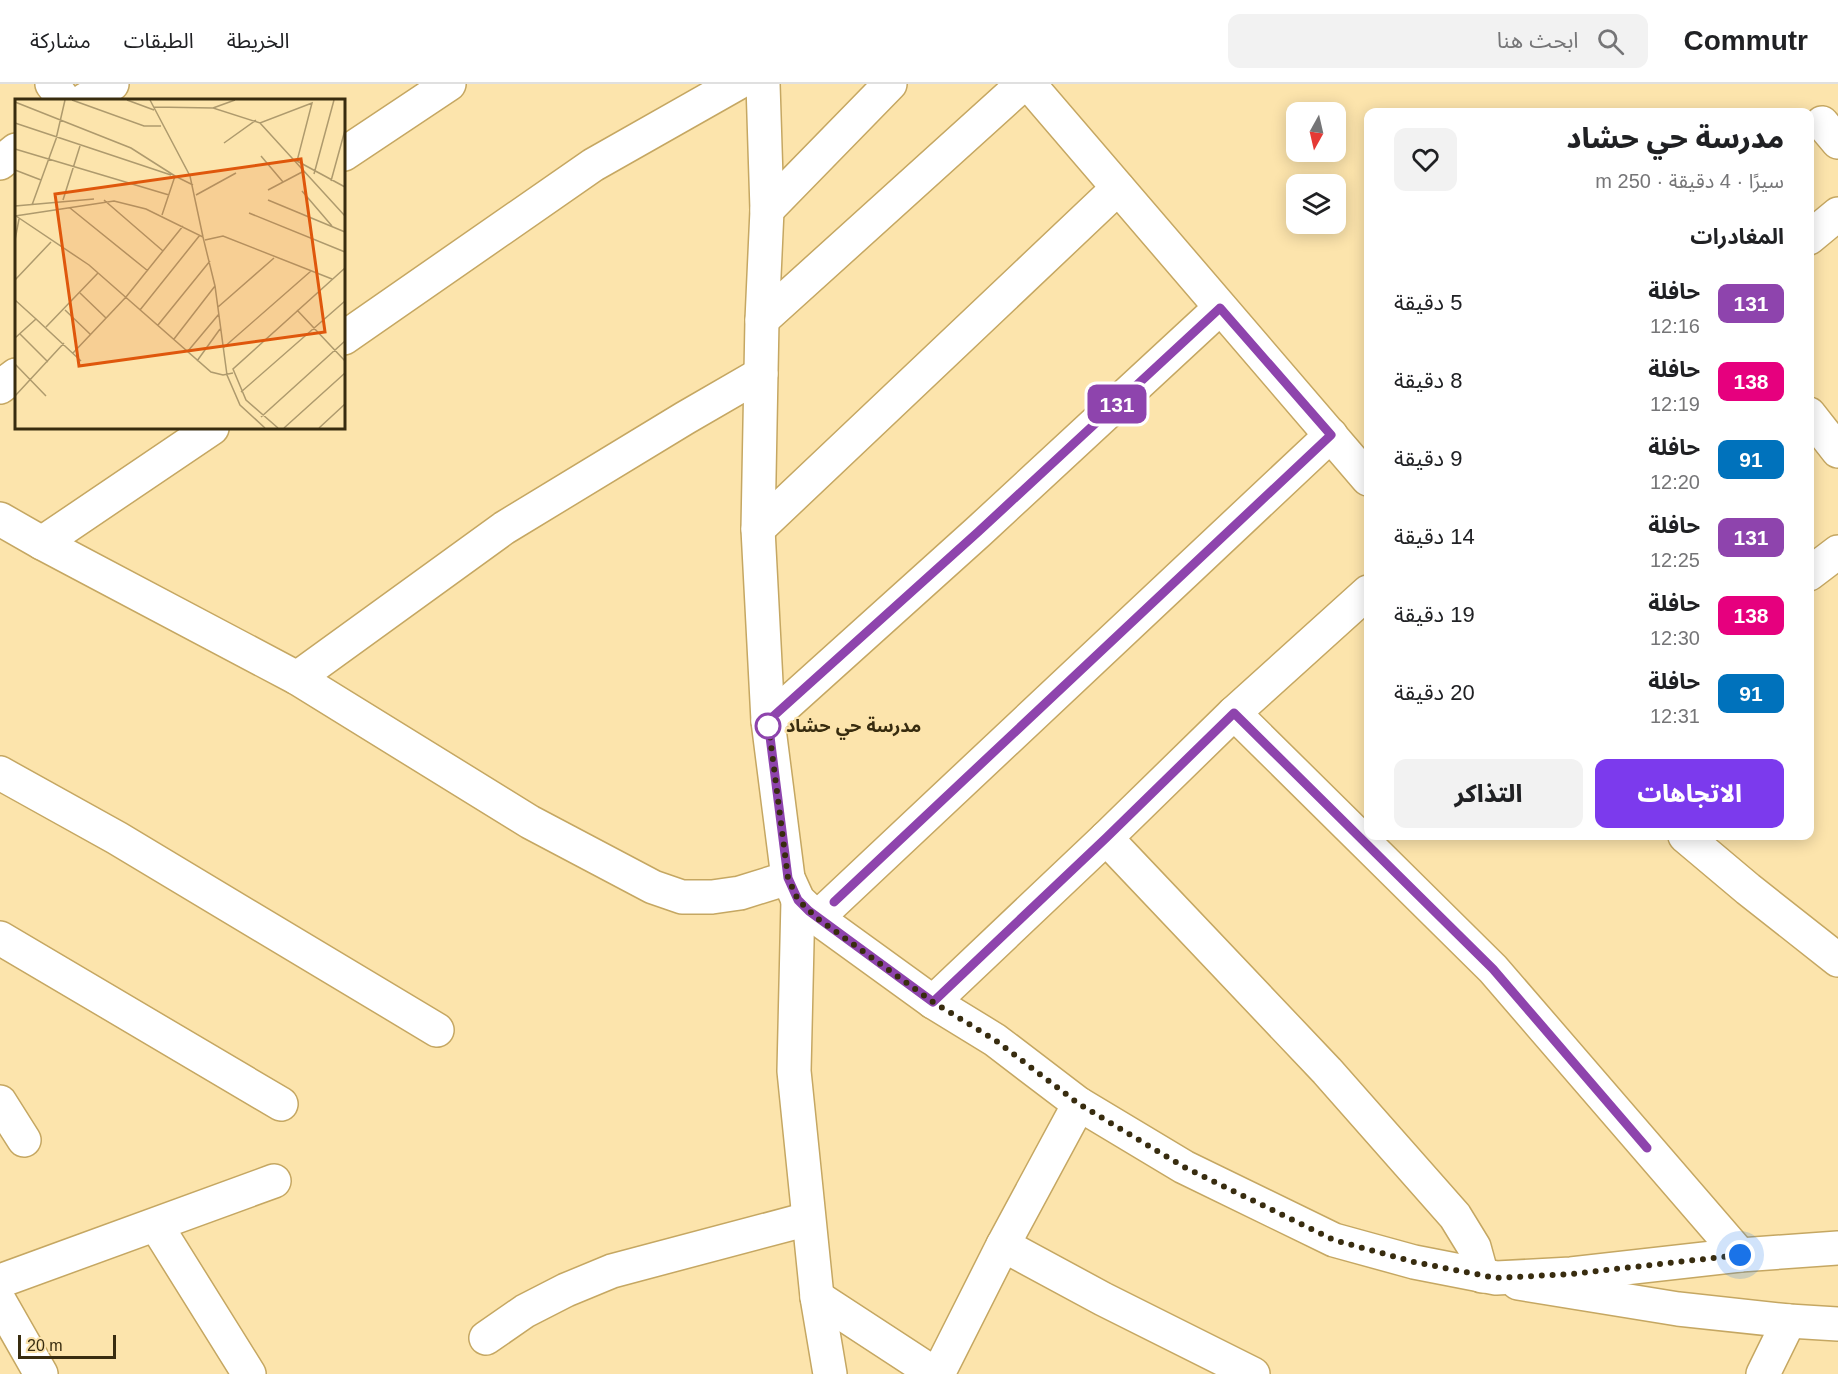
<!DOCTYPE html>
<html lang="ar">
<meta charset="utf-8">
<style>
:root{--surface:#fff;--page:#f2f2f2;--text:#202124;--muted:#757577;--line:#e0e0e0;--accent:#7c3aed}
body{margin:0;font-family:Helvetica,"Noto Sans Arabic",sans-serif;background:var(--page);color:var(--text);direction:rtl;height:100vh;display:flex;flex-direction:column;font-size:22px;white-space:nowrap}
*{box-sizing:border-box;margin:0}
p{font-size:20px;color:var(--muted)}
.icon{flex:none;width:33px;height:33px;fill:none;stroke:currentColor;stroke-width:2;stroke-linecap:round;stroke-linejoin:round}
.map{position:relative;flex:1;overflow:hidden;direction:ltr}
.side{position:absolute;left:1364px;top:24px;width:450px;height:732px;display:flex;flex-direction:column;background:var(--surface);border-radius:12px;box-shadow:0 3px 15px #0003;direction:rtl}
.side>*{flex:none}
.badge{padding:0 12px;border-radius:9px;font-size:21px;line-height:39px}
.needle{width:39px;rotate:188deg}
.tools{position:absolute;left:1286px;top:18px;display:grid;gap:12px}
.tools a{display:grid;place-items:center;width:60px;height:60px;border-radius:12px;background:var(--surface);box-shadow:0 3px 15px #0003;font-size:30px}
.scale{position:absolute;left:18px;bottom:15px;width:98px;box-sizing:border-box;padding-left:6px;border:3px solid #382c0f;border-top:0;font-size:16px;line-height:21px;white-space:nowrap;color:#382c0f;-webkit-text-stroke:4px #fce4ac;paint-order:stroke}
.you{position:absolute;width:30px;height:30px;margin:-15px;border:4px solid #fff;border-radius:50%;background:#1a73e8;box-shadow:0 0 0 9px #1a73e833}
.map>.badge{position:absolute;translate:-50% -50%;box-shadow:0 0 0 3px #fff}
h2{padding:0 30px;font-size:22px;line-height:54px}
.round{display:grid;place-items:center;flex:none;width:63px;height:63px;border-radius:12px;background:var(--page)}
.summary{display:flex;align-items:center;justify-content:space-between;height:102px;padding:0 30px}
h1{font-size:28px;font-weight:800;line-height:45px}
.cta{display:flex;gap:12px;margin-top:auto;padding:12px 30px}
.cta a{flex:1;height:69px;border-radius:12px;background:var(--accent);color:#fff;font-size:24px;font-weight:800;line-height:69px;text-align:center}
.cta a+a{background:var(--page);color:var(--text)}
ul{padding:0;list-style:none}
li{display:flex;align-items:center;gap:18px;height:78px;padding:0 30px}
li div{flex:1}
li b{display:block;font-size:22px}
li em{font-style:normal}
li .badge{min-width:66px;font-weight:700;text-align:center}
header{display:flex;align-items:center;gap:36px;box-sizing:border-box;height:84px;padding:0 30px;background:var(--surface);border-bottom:2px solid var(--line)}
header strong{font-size:28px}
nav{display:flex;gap:33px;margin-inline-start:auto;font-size:21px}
.search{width:420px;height:54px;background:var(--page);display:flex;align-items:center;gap:15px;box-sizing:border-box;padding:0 21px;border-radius:12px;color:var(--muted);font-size:22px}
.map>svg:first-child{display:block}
</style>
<header>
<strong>Commutr</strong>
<div class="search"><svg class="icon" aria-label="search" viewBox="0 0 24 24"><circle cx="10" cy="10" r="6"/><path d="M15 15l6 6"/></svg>ابحث هنا</div>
<nav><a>الخريطة</a><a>الطبقات</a><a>مشاركة</a></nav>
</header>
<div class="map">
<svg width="1838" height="1290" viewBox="0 0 1838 1290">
<rect width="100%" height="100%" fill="#fce4ac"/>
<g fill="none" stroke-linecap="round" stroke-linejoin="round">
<!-- street casing -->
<g stroke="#c5a762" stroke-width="36">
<g id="street">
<polyline points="52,0 64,16"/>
<polyline points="1029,0 1368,395"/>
<polyline points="85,16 112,0"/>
<polyline points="1822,39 1838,58"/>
<polyline points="344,70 449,0"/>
<polyline points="0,79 16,66"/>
<polyline points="767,126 890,0"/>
<polyline points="1809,154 1838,130"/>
<polyline points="762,236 1023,0"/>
<polyline points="344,254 593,81 736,0"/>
<polyline points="0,303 16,291"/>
<polyline points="1809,330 1838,367"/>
<polyline points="0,435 42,459 297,594 530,738 653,803 682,813 712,813 740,809 788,794"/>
<polyline points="758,445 1118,104"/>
<polyline points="42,459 212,344"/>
<polyline points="1809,490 1838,468"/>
<polyline points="297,594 504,444 685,334 761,290"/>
<polyline points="1234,629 1493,885 1740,1171"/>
<polyline points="768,637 978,448 1220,224"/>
<polyline points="0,689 117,754 437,946"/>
<polyline points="1685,752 1748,805 1838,876"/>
<polyline points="1106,754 1327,987 1455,1132 1474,1163 1482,1192"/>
<polyline points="798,816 794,987 817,1213 830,1290"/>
<polyline points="817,834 1331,351"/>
<polyline points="0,854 281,1020"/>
<polyline points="933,918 1106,754 1234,629 1368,508"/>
<polyline points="0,1018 24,1056"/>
<polyline points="156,1141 249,1290"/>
<polyline points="1003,1161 1103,1215 1253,1290"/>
<polyline points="0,1197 274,1097"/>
<polyline points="1518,1199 1678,1225 1789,1237 1838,1240"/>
<polyline points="817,1213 935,1290"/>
<polyline points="0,1218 41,1290"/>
<polyline points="486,1254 525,1227 566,1206 612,1187 808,1135"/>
<polyline points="938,1290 1003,1161 1079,1020"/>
<polyline points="1763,1290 1789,1237"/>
</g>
</g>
<!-- secondary casing -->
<g stroke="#c5a762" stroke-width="36">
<polyline id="secondary" points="763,0 767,126 762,236 758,445 768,637 788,794 798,816 817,834 933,918 995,956 1079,1020 1184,1083 1334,1156 1414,1178 1496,1194 1571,1190 1740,1171 1838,1164"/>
</g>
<!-- street -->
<use href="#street" stroke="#fff" stroke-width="33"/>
<!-- secondary -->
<use href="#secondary" stroke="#fff" stroke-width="33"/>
</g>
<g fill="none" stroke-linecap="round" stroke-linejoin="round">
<!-- line casing -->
<g stroke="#fff" stroke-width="14">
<polyline id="line" points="834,818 1331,351 1220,224 978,448 768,637 788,794 798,816 809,827 933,918 1106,754 1234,629 1493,885 1647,1064"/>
</g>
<!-- line -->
<use href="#line" stroke="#8e44ad" stroke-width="9"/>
<!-- walk -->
<polyline stroke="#382c0f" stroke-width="6" stroke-dasharray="0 10.8" points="768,642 768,637 788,794 798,816 817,834 933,918 995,956 1079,1020 1184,1083 1334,1156 1414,1178 1496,1194 1571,1190 1740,1171"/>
</g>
<!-- markers -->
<circle fill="#fff" stroke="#8e44ad" stroke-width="3" cx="768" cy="642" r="12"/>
<g text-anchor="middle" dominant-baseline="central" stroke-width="4.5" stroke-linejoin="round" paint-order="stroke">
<!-- stop labels -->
<g font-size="18" font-weight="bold" fill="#382c0f" stroke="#fce4ac" text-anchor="start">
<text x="786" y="642">مدرسة حي حشاد</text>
</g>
</g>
<!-- overview -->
<g transform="translate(15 15)">
<rect width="330" height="330" fill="#fce4ac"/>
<path fill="none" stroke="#ae9a6d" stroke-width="1.5" d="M57 1 129 27H146M112 1 139 11M135 1 175 77 188 138M220 1 198 9 245 24 297 4 282 62 330 88M0 3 116 49 160 77M139 8 198 9M0 24 156 76M245 24 330 117M209 44 241 21M0 50 154 96M246 57 268 83M0 71 26 81M299 75 319 1M316 82 330 31M253 91 289 72M287 92 317 127M181 96 221 74M48 101 65 47M89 101 148 152M253 101 330 133M17 106 41 40 50 1M0 107 79 100M55 109 133 172M234 114 330 153M147 116 160 77 178 86M0 117 99 102 131 110 188 138 200 187 212 276 225 306 250 329M1 117 74 166 196 273 208 276 218 274M0 141 4 120M190 141 208 137 317 180M0 181 36 143M65 194 91 219M0 201 21 220M203 208 259 159M50 211 75 235M125 211 185 136M282 211 330 262M143 226 195 162M31 228 83 174M5 235 33 263M0 239 21 220 66 262M159 240 200 187M208 249 296 172M173 252 204 215M58 254 111 198 168 127M182 262 205 230M0 265 31 297M226 293 330 202M0 297 49 244M246 318 330 242M263 329 231 301 218 270 330 169M269 329 330 274M304 329 330 305"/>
<path fill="#df570c" fill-opacity="0.15" stroke="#df570c" stroke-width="3" d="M286 60 310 233 64 267 40 95Z"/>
<rect width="330" height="330" fill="none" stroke="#382c0f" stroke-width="3"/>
</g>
</svg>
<div class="tools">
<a><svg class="needle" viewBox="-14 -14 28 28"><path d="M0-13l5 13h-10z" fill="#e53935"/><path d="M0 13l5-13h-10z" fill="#757577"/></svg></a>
<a><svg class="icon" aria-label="layers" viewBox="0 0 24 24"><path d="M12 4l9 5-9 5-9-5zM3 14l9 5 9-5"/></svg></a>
</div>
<div class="scale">20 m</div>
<div class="you" style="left:1740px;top:1171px"></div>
<b class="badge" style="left:1117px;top:320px;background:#8e44ad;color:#fff">131</b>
<section class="side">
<div class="summary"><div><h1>مدرسة حي حشاد</h1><p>سيرًا · 4 دقيقة · 250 m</p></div><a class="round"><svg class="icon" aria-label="heart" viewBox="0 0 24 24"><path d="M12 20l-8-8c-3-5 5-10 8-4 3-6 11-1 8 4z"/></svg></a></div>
<h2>المغادرات</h2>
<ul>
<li><span class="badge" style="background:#8e44ad;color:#fff">131</span><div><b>حافلة</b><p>12:16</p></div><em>5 دقيقة</em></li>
<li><span class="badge" style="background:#e6007e;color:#fff">138</span><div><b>حافلة</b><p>12:19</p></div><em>8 دقيقة</em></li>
<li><span class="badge" style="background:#0072bc;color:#fff">91</span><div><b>حافلة</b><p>12:20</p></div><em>9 دقيقة</em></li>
<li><span class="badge" style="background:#8e44ad;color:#fff">131</span><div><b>حافلة</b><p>12:25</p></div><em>14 دقيقة</em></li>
<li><span class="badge" style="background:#e6007e;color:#fff">138</span><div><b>حافلة</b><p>12:30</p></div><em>19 دقيقة</em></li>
<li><span class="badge" style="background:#0072bc;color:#fff">91</span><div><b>حافلة</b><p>12:31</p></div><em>20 دقيقة</em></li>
</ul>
<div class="cta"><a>الاتجاهات</a><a>التذاكر</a></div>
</section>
</div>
